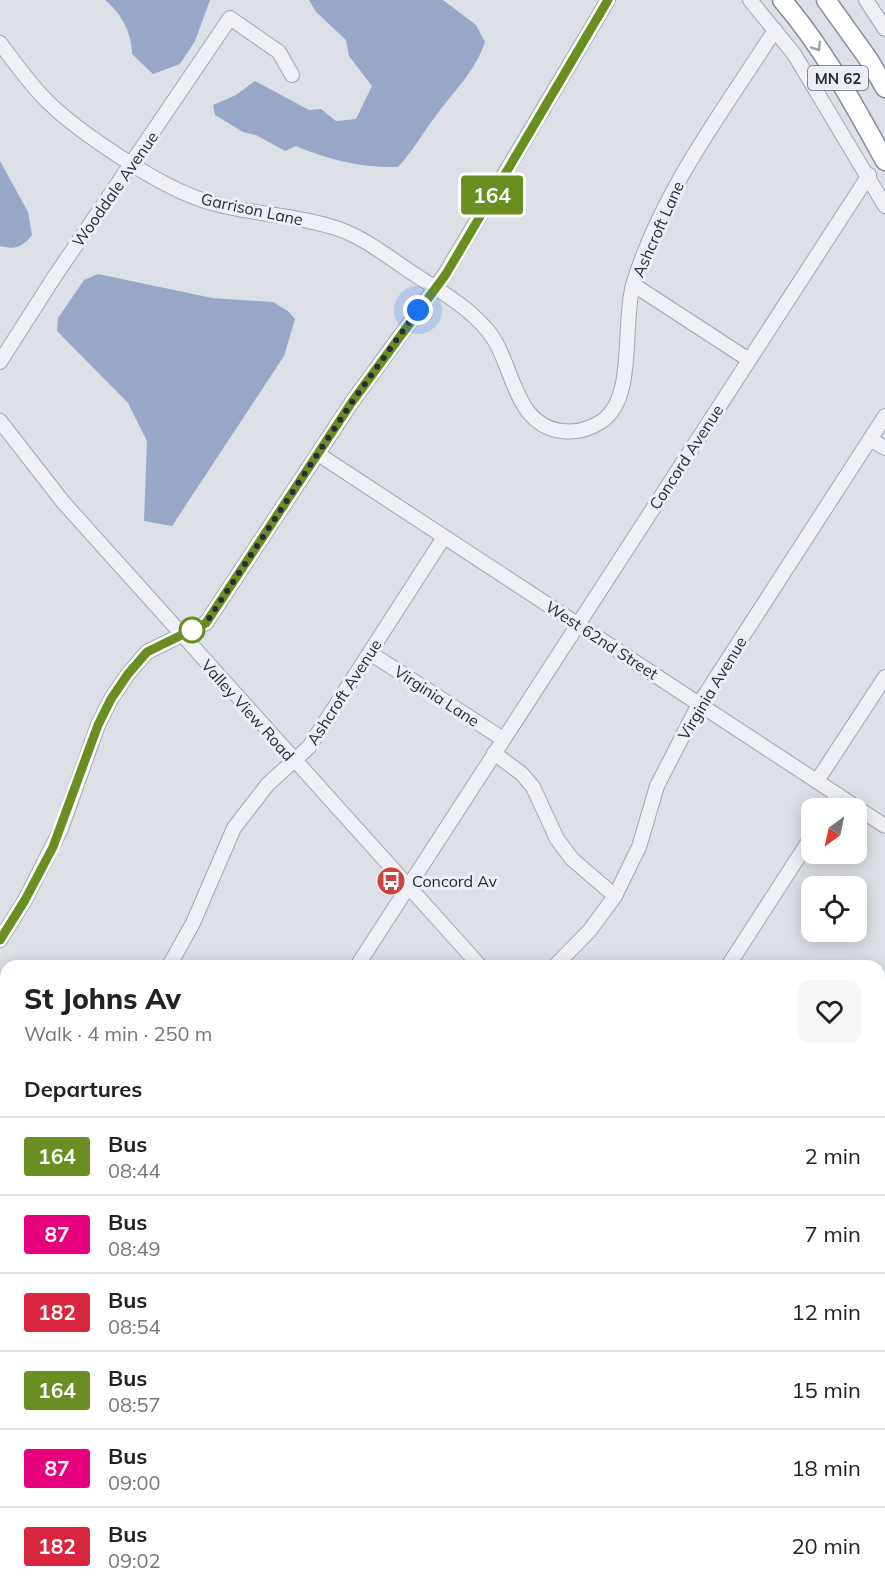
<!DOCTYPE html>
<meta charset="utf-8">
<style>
:root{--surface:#fff;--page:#f6f6f6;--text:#222;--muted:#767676;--line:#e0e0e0}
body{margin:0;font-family:Mulish,sans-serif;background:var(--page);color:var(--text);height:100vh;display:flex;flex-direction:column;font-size:22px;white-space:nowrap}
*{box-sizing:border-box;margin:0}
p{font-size:20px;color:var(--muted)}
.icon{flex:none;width:33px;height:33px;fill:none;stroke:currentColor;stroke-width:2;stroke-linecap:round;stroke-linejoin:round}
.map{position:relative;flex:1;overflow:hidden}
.drawer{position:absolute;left:0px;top:960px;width:885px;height:636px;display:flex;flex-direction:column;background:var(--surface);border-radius:18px 18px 0 0;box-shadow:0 3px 15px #0003}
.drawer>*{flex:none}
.badge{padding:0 12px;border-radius:4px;font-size:21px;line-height:39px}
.needle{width:39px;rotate:213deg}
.buttons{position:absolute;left:801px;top:798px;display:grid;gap:12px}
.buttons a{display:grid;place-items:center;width:66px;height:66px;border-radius:12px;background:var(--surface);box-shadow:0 3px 15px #0003;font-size:30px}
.you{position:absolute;width:30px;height:30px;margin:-15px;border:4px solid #fff;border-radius:50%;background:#1a73e8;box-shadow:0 0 0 9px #1a73e833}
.map>.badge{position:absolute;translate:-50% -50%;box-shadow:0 0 0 3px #fff}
h2{padding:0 24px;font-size:22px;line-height:54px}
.round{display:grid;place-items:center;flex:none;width:63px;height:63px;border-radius:12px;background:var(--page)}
.headline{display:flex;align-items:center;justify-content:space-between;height:102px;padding:0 24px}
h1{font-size:28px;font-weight:800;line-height:45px}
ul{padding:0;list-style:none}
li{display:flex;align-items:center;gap:18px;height:78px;padding:0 24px;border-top:2px solid var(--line)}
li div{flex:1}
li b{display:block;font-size:22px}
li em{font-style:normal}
li .badge{min-width:66px;font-weight:700;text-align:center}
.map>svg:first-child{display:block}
</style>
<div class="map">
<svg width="885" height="1596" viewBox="0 0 885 1596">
<rect width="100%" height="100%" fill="#dddfe6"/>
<!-- built -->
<polygon fill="#cbced8" points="6,1538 6,1590 348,1590 344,1596 0,1596 0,1547"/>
<!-- green -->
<g fill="#c0d0be">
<polygon points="0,1010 6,1014 6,1080 0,1089"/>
<polygon points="55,1590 121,1590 119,1596 68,1596"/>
<polygon points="334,1590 400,1590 409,1596 330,1596"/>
</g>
<!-- water -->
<g fill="#98a7c6">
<path d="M105 0H210L195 41 180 64 153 74 132 54C132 33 121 13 105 0Z"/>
<path d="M309 0H443L476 25 485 42C475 72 453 92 435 117 422 134 413 151 398 167 363 168 328 160 296 146L285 151 256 135 243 132 215 115 213 105 236 95 255 81 309 110 321 109 336 121 356 119 372 86 349 56 346 40 316 12Z"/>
<path d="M0 161 28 212 32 235C23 247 15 250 0 246Z"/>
<polygon points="98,274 212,298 273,302 288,311 295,319 284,356 172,526 144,521 147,441 128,403 57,331 58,318 84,280"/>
</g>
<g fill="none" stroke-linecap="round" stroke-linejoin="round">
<!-- minor casing -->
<g stroke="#a3a5b0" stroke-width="16">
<g id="minor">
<polyline points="750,0 794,54 885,206"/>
<polyline points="866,0 885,29"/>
<path d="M0 43C15 63 31 86 49 103 80 133 154 182 194 197 238 214 285 213 329 226 361 234 389 258 417 276 442 292 469 308 488 331 514 362 512 425 562 431 576 433 590 429 602 421 636 398 622 325 633 285 661 192 723 111 775 30"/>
<polyline points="634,285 749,360"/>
<polyline points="0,362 53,279 230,18 279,52 292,75"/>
<polyline points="0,421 63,502 480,966"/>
<polyline points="870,439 885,448"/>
<polyline points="318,454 885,826"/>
<polyline points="370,653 503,739"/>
<polyline points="494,753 522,774 533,787 557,839 572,859 615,896"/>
<polyline points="817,781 885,677"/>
<polyline points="829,808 838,795"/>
<polyline points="0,940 25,900 61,829 98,725 111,699 128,674 147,652 206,623 352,402 445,274 608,0"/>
<polyline points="169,966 193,923 234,828 268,784 309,747 444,537"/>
<polyline points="357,966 869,175"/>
<polyline points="555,966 590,930 615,896 639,847 657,786 699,704 885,416"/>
<polyline points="728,966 812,836"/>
<polyline points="0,992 6,996"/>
<polyline points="879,1003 885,994"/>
<polyline points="0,1230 6,1221"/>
<polyline points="0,1364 6,1368"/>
<polyline points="0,1520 6,1511"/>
<polyline points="879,1557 885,1548"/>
<polyline points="437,1596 440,1590"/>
<polyline points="740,1596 744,1590"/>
<polyline points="855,1596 859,1590"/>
</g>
</g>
<!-- highway casing -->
<g stroke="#858a9c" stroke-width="21">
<g id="highway">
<path d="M782 0C824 49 854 105 885 161"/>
<polyline points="826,0 869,60 885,88"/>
<polyline points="879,1449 885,1438"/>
<polyline points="879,1500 885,1491"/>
<polyline points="785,1596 789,1590"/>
<polyline points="814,1596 818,1590"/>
</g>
</g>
<!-- minor -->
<use href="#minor" stroke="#eff0f5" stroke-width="14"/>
<!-- highway -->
<use href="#highway" stroke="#fff" stroke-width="18"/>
</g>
<!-- one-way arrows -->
<defs><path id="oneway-chevron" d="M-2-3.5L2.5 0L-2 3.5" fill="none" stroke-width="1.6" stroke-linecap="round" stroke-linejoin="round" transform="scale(1.5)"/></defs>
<use stroke="#9ea0a7" href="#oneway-chevron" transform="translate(817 47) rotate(57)"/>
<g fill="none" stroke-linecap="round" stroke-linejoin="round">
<!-- line casing -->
<g stroke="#fff" stroke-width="14">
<polyline id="line" points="0,940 25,900 53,847 98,725 111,699 128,674 147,652 206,623 352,402 446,274 608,0"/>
</g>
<!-- line -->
<use href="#line" stroke="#6b8e23" stroke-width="9"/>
<!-- walk -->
<polyline stroke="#272b3c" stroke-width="6" stroke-dasharray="0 10.8" points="192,630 206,623 352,402 418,310"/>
</g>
<!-- icons -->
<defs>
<g id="bus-disc" transform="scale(1.5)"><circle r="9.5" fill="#c94544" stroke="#eceef4"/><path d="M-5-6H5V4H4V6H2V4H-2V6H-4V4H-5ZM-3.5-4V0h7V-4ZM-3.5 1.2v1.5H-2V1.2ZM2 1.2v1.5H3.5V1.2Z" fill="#fff"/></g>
</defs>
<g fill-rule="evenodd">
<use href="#bus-disc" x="391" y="881"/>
</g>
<!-- markers -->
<circle fill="#fff" stroke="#6b8e23" stroke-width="3" cx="192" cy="630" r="12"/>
<g text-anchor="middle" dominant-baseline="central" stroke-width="6" stroke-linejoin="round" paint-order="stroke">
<!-- shield labels -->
<rect fill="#eceef4" stroke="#626673" stroke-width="1.5" x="808" y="66" width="60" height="24" rx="4.5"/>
<g font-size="15" font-weight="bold" fill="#272b3c">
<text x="838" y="78">MN 62</text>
</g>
<!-- street labels -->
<g font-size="16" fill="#272b3c" stroke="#eceef4">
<text transform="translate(115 189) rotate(-55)">Wooddale Avenue</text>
<text transform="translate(252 209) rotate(12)">Garrison Lane</text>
<text transform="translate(658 229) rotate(-66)">Ashcroft Lane</text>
<text transform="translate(686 457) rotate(-57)">Concord Avenue</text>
<text transform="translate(602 640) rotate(33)">West 62nd Street</text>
<text transform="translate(712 688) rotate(-59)">Virginia Avenue</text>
<text transform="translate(344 692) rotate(-57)">Ashcroft Avenue</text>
<text transform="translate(437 696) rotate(33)">Virginia Lane</text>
<text transform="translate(248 710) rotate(48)">Valley View Road</text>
</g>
<!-- poi labels -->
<g font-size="16" fill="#272b3c" stroke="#eceef4" text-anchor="start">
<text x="412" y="881">Concord Av</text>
</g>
</g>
</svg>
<div class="buttons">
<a><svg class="needle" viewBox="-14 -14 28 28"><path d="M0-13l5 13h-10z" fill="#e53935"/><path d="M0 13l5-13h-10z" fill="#767676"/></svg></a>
<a><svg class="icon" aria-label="locate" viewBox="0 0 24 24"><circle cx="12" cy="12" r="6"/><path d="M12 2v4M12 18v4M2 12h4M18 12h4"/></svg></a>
</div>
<div class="you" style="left:418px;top:310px"></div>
<b class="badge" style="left:492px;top:195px;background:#6b8e23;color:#fff">164</b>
<section class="drawer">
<div class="headline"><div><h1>St Johns Av</h1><p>Walk · 4 min · 250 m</p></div><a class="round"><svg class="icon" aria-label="heart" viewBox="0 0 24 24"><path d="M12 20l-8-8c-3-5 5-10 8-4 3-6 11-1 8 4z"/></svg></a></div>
<h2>Departures</h2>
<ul>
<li><span class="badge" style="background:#6b8e23;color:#fff">164</span><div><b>Bus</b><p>08:44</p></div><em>2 min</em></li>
<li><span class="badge" style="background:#e6007e;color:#fff">87</span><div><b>Bus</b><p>08:49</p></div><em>7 min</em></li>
<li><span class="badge" style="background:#d7263d;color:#fff">182</span><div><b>Bus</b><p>08:54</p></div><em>12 min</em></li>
<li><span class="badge" style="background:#6b8e23;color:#fff">164</span><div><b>Bus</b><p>08:57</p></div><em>15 min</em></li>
<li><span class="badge" style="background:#e6007e;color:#fff">87</span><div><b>Bus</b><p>09:00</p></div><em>18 min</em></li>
<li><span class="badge" style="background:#d7263d;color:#fff">182</span><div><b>Bus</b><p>09:02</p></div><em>20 min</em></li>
</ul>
</section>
</div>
